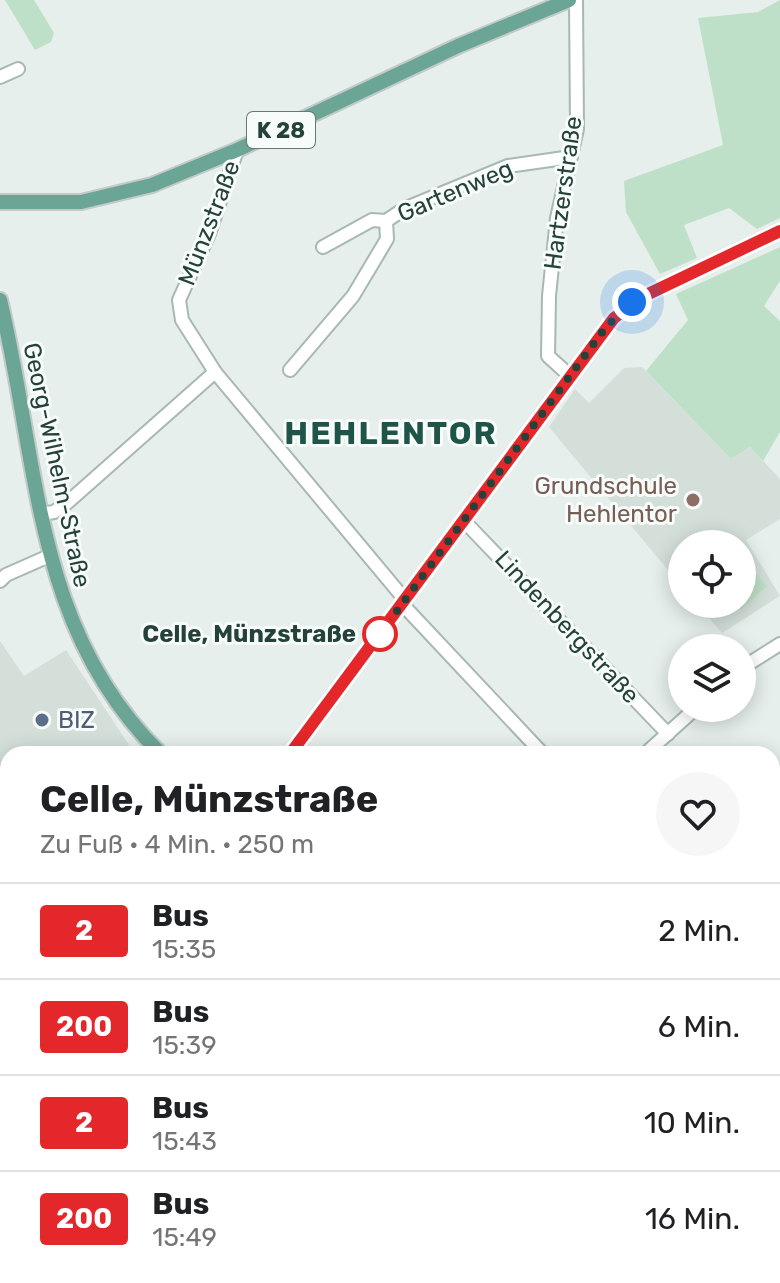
<!DOCTYPE html>
<html lang="de">
<meta charset="utf-8">
<style>
:root{--surface:#fff;--page:#f6f6f6;--text:#202124;--muted:#757577;--line:#e0e0e0}
body{margin:0;font-family:Rubik,sans-serif;background:var(--page);color:var(--text);height:100vh;display:flex;flex-direction:column;font-size:30px;white-space:nowrap}
*{box-sizing:border-box;margin:0}
p{font-size:26px;color:var(--muted)}
.icon{flex:none;width:44px;height:44px;fill:none;stroke:currentColor;stroke-width:2;stroke-linecap:round;stroke-linejoin:round}
.map{position:relative;flex:1;overflow:hidden}
.panel{position:absolute;left:0px;top:746px;width:780px;height:538px;display:flex;flex-direction:column;background:var(--surface);border-radius:24px 24px 0 0;box-shadow:0 4px 20px #0003}
.panel>*{flex:none}
.badge{padding:0 16px;border-radius:6px;font-size:28px;line-height:52px}
.controls{position:absolute;left:668px;top:530px;display:grid;gap:16px}
.controls a{display:grid;place-items:center;width:88px;height:88px;border-radius:50%;background:var(--surface);box-shadow:0 4px 20px #0003;font-size:40px}
.you{position:absolute;width:40px;height:40px;margin:-20px;border:6px solid #fff;border-radius:50%;background:#1a73e8;box-shadow:0 0 0 12px #1a73e833}
.map>.badge{position:absolute;translate:-50% -50%;box-shadow:0 0 0 4px #fff}
.round{display:grid;place-items:center;flex:none;width:84px;height:84px;border-radius:42px;background:var(--page)}
.summary{display:flex;align-items:center;justify-content:space-between;height:136px;padding:0 40px}
h1{font-size:38px;font-weight:700;line-height:60px}
ul{padding:0;list-style:none}
li{display:flex;align-items:center;gap:24px;height:96px;padding:0 40px;border-top:2px solid var(--line)}
li div{flex:1}
li b{display:block;font-size:30px}
li em{font-style:normal}
li .badge{min-width:88px;font-weight:700;text-align:center}
.map>svg:first-child{display:block}
</style>
<div class="map">
<svg width="780" height="1283" viewBox="0 0 780 1283">
<rect width="100%" height="100%" fill="#e6efeb"/>
<!-- built -->
<g fill="#d4dfda">
<polygon points="642,367 731,459 750,447 780,479 780,519 746,540 780,596 722,633 697,604 742,604 742,544 682,544 682,587 549,427 575,389 589,403 624,368"/>
<polygon points="0,641 24,676 66,650 135,754 8,754 8,891 0,883"/>
<polygon points="0,916 8,924 8,1104 0,1115"/>
<polygon points="8,1163 8,1276 24,1276 20,1283 0,1283 0,1174"/>
</g>
<!-- green -->
<g fill="#bfe0c8">
<polygon points="5,0 34,0 54,33 51,42 35,50"/>
<polygon points="780,0 780,218 757,229 729,208 684,225 697,258 660,274 626,212 624,181 723,145 698,18 758,12"/>
<polygon points="780,247 780,281 764,306 780,321 780,432 763,461 750,447 731,459 646,371 688,320 676,294"/>
<polygon points="742,559 767,586 741,610 736,604 742,604"/>
<polygon points="466,1276 723,1276 729,1283 477,1283"/>
</g>
<g fill="none" stroke-linecap="round" stroke-linejoin="round">
<!-- stream -->
<polyline stroke="#8ec9d4" stroke-width="3" points="639,1276 648,1283"/>
<!-- minor casing -->
<g stroke="#a8b8b2" stroke-width="16">
<g id="minor">
<polyline points="0,77 18,69"/>
<polyline points="237,150 209,234 179,300 182,320 215,372 406,601"/>
<polyline points="323,247 372,220 386,221 404,209 508,166 571,157"/>
<polyline points="290,370 353,296 387,239 386,221"/>
<polyline points="570,376 548,356 549,296 557,218 577,129 576,0"/>
<polyline points="41,514 54,512 68,502 215,372"/>
<polyline points="465,522 668,734"/>
<polyline points="0,581 6,575 49,556"/>
<polyline points="403,605 543,754"/>
<polyline points="742,668 780,644"/>
<polyline points="645,754 696,708"/>
<polyline points="772,908 780,904"/>
<polyline points="772,1042 780,1052"/>
<polyline points="277,1276 291,1283"/>
<polyline points="147,1283 152,1276"/>
</g>
</g>
<!-- major casing -->
<g stroke="#c2cac8" stroke-width="18">
<g id="major">
<polyline points="0,202 81,202 152,185 237,150 458,46 569,0"/>
<path d="M0 300C39 461 33 630 161 754"/>
<polyline points="290,754 614,318 644,296 780,231"/>
<polyline points="0,1145 8,1134"/>
<polyline points="747,1276 753,1283"/>
</g>
</g>
<!-- minor -->
<use href="#minor" stroke="#fff" stroke-width="12"/>
<!-- major -->
<use href="#major" stroke="#6aa596" stroke-width="14"/>
<!-- rail casing -->
<g stroke="#5f7d75" stroke-width="6">
<g id="rail">
<polyline points="0,922 8,929"/>
<polyline points="427,1276 439,1283"/>
</g>
</g>
<!-- rail -->
<use href="#rail" stroke="#f7fbf9" stroke-width="3" stroke-dasharray="9" stroke-linecap="butt"/>
</g>
<g fill="none" stroke-linecap="round" stroke-linejoin="round">
<!-- line casing -->
<g stroke="#fff" stroke-width="18">
<polyline id="line" points="290,754 614,318 644,296 780,231"/>
</g>
<!-- line -->
<use href="#line" stroke="#e4272a" stroke-width="12"/>
<!-- walk -->
<polyline stroke="#24423a" stroke-width="8" stroke-dasharray="0 14.4" points="380,634 606,327 632,302"/>
</g>
<!-- markers -->
<circle fill="#8d6e63" stroke="#f7fbf9" stroke-width="3" cx="693" cy="500" r="8"/>
<circle fill="#fff" stroke="#e4272a" stroke-width="4" cx="380" cy="634" r="16"/>
<circle fill="#5c6f8a" stroke="#f7fbf9" stroke-width="3" cx="42" cy="720" r="8"/>
<g text-anchor="middle" dominant-baseline="central" stroke-width="6" stroke-linejoin="round" paint-order="stroke">
<!-- shield labels -->
<rect fill="#f7fbf9" stroke="#637a73" stroke-width="2" x="247" y="112" width="68" height="36" rx="6"/>
<g font-size="22" font-weight="bold" fill="#24423a">
<text x="281" y="130">K 28</text>
</g>
<!-- street labels -->
<g font-size="24" fill="#24423a" stroke="#f7fbf9">
<text transform="translate(455 191) rotate(-23)">Gartenweg</text>
<text transform="translate(563 193) rotate(-82)">Hartzerstraße</text>
<text transform="translate(209 223) rotate(-69)">Münzstraße</text>
<text transform="translate(57 465) rotate(78)">Georg-Wilhelm-Straße</text>
<text transform="translate(567 627) rotate(47)">Lindenbergstraße</text>
</g>
<!-- education labels -->
<g font-size="24" fill="#785e54" stroke="#f7fbf9" text-anchor="end">
<text x="677" y="486">Grundschule<tspan x="677" dy="28">Hehlentor</tspan></text>
</g>
<!-- stop labels -->
<g font-size="24" font-weight="bold" fill="#24423a" stroke="#f7fbf9" text-anchor="end">
<text x="356" y="634">Celle, Münzstraße</text>
</g>
<!-- service labels -->
<g font-size="24" fill="#4e5e75" stroke="#f7fbf9" text-anchor="start">
<text x="58" y="720">BIZ</text>
</g>
<!-- district labels -->
<g font-size="32" font-weight="bold" letter-spacing="2" fill="#1f5548" stroke="#f7fbf9">
<text x="391" y="433">HEHLENTOR</text>
</g>
</g>
</svg>
<div class="controls">
<a><svg class="icon" aria-label="locate" viewBox="0 0 24 24"><circle cx="12" cy="12" r="6"/><path d="M12 2v4M12 18v4M2 12h4M18 12h4"/></svg></a>
<a><svg class="icon" aria-label="layers" viewBox="0 0 24 24"><path d="M12 4l9 5-9 5-9-5zM3 14l9 5 9-5"/></svg></a>
</div>
<div class="you" style="left:632px;top:302px"></div>
<section class="panel">
<div class="summary"><div><h1>Celle, Münzstraße</h1><p>Zu Fuß · 4 Min. · 250 m</p></div><a class="round"><svg class="icon" aria-label="heart" viewBox="0 0 24 24"><path d="M12 20l-8-8c-3-5 5-10 8-4 3-6 11-1 8 4z"/></svg></a></div>
<ul>
<li><span class="badge" style="background:#e4272a;color:#fff">2</span><div><b>Bus</b><p>15:35</p></div><em>2 Min.</em></li>
<li><span class="badge" style="background:#e4272a;color:#fff">200</span><div><b>Bus</b><p>15:39</p></div><em>6 Min.</em></li>
<li><span class="badge" style="background:#e4272a;color:#fff">2</span><div><b>Bus</b><p>15:43</p></div><em>10 Min.</em></li>
<li><span class="badge" style="background:#e4272a;color:#fff">200</span><div><b>Bus</b><p>15:49</p></div><em>16 Min.</em></li>
</ul>
</section>
</div>
